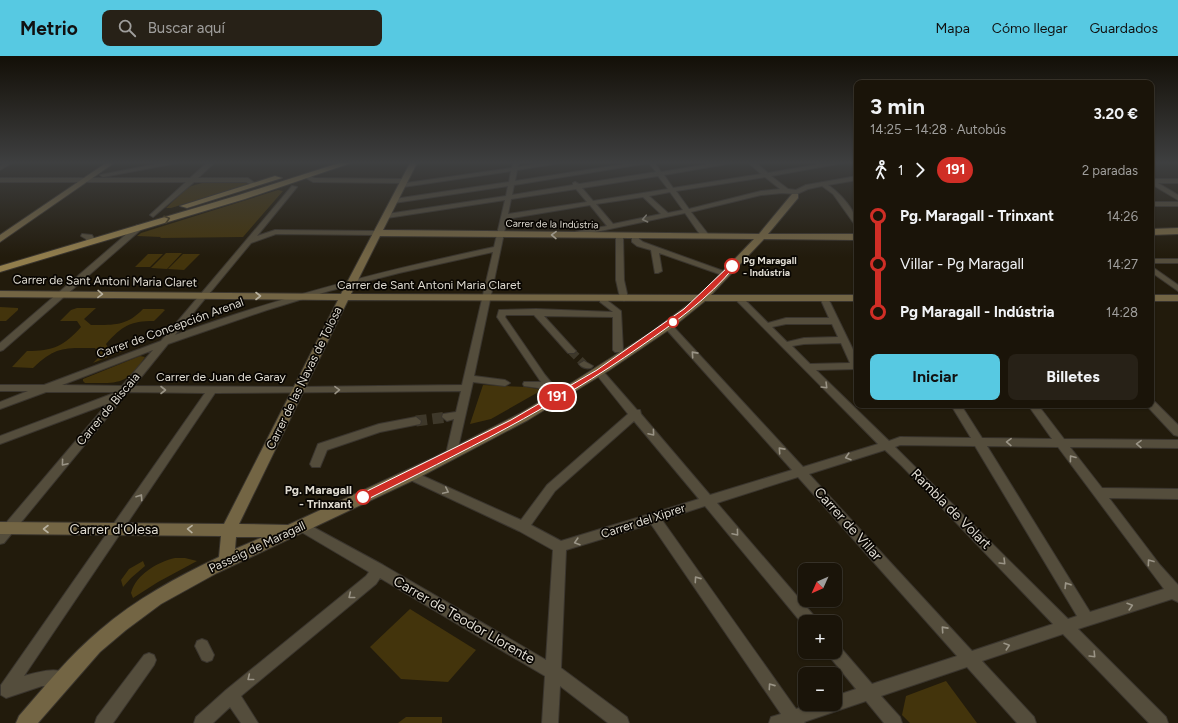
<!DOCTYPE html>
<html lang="es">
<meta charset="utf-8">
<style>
:root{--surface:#1a1409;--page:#272117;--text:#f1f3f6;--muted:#9f9e9c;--line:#38332a;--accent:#57c9e2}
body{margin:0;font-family:Figtree,sans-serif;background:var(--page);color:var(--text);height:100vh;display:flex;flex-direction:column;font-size:15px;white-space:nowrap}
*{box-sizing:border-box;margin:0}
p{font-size:13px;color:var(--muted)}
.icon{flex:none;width:22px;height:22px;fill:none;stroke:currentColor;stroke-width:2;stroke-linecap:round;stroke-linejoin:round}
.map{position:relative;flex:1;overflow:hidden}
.sheet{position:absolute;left:854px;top:24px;width:300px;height:328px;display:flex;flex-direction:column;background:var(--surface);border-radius:8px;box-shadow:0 1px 3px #0004,0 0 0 1px var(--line)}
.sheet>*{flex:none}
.badge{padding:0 8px;border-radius:13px;font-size:14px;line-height:26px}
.needle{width:26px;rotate:225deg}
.fabs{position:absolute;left:798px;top:507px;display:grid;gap:8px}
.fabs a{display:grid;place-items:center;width:44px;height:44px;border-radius:8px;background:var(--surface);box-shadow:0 1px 3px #0004,0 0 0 1px var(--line);font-size:20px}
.map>.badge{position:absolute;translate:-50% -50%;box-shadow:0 0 0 2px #fff}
.legs{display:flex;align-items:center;gap:6px;height:44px;padding:0 16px;font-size:13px}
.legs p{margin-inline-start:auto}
.summary{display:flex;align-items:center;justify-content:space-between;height:68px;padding:0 16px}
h1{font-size:22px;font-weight:700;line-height:30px}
.button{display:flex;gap:8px;margin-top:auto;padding:8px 16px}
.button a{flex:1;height:46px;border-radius:8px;background:var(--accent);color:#111;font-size:16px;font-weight:700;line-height:46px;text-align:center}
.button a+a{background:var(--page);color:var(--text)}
ul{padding:0 16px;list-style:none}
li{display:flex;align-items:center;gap:14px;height:48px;font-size:15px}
li i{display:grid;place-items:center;width:6px;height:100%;margin:0 5px;background:currentColor}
li i::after{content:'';width:10px;height:10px;margin:-5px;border:3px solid;border-radius:50%;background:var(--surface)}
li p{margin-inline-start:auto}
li:first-child i{background:linear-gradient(#0000 50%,currentColor 0)}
li:last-child i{background:linear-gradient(currentColor 50%,#0000 0)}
header{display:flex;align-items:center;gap:24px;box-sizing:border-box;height:56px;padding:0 20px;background:var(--accent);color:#111}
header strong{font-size:19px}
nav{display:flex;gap:22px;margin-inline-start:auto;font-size:14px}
.search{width:280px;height:36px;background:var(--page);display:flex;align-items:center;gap:10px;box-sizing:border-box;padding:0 14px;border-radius:8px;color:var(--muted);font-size:15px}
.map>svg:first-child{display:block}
</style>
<header>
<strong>Metrio</strong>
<div class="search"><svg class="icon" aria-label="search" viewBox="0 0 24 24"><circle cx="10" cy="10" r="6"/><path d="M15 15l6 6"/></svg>Buscar aquí</div>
<nav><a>Mapa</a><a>Cómo llegar</a><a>Guardados</a></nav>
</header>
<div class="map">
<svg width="1178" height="667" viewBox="0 0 1178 667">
<rect width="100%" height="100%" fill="#221b0c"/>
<!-- green -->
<g fill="#43340c">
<polygon points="209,125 247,126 249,128 171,152 166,152 188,131"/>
<polygon points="278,134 283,135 243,181 160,182 161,181 137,180 141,177"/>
<polygon points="166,197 182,197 167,213 151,212"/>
<polygon points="148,198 163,198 150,211 135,211"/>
<polygon points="183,198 200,198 184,214 168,213"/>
<polygon points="0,251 18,252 18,254 6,265 0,265"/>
<path d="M77 252H96L84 263 91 269C114 269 127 270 143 253H163L165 254 154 265C130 265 122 270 106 288L110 295H123L93 307 101 299 95 292C64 292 56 290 33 312L12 311 27 295C53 295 64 290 81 271L77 265H60L71 254Z"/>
<path d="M140 300 145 301C126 330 118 327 85 327L83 325V323L88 321Z"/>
<polygon points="483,329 527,331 542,334 491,363 470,368"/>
<path d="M175 502H185L197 505 158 526 133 542 131 537C136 518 158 506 175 502Z"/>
<polygon points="143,505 145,510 131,522 123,531 121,524 129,513"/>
<polygon points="410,553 476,594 448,626 401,623 370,591"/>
<polygon points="946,625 977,667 910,667 902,659 906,640"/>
<polygon points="406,661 442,661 442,667 398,667"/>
</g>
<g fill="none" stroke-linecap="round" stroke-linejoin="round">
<!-- street-tunnel-far1 -->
<polyline stroke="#3e382a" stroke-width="8" stroke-dasharray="8 4.5" stroke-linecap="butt" points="571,295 584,308"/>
<!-- street-tunnel -->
<polyline stroke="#3e382a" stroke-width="11" stroke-dasharray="11 5.5" stroke-linecap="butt" points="416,365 447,361"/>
<!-- street casing -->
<g stroke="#3a352e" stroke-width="2">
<g id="street">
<polygon points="4,107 12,107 0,114 0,110"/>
<polygon points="161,107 177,107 103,121 100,119"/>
<polygon points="207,107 214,107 198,122 248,122 256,128 253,130 246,126 194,126 153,161 150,159 151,158 186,126 0,126 0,122 190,122"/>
<path d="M513 107H519L518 111 542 107H560L517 114 515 125 632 107H649L514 129 512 139 573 129V127L575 126 579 128 656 116 649 107H655L661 116 715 107H732L664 119 673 132 761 118 749 107H756L768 117 826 107H843L771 120 788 133 796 134 806 129 857 120V124L828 129C840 137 857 155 857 170L855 169 833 138 822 130 808 133 797 138 782 137 761 139 691 156 708 178 704 180H701L685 157 572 181H569V177L607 170 590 149 507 163 474 320 505 324 510 327 505 330 473 326 456 401H448L446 398 454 363 447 365 442 361 443 358 456 356 461 335 215 337 24 620C38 616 54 611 68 617L71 622 68 627 63 630H42L6 642 1 639V629L205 337 128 336 4 487 0 488V474L107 348 0 388V380L117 336H46L0 353V346L28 335H0V329H44L161 285 292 130 297 131 257 180 275 174 378 175 382 177 378 179 276 178 251 187 175 279C279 241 386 214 494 191L505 144 387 162 384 160 387 158 506 140 508 130 394 147 391 145 394 143 509 126 511 115 403 131 400 129 405 127 313 126 304 121V119H308L314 122 405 123 408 125 406 127 512 112ZM658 120 668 133 593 145 582 132ZM765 121 780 133 761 135 689 153 676 135ZM576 133 587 146 508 158 511 143ZM670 136 683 154 668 157 649 140ZM643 141 661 158 613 168 596 148ZM493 196 462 329 298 331 134 330 168 288 191 280 267 254 329 235 399 217ZM153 294 122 330 62 329Z"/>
<polygon points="1151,123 1178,123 1178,127 1158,127 1178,139 1178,144 1151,128"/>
<rect x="1151" y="146" width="27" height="4"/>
<polygon points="137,169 144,171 3,294 0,295 0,287"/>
<polygon points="616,177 623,179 624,224 628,242 624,245 620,242 616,224"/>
<polygon points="632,177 638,177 639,183 643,186 729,217 725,219 722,219 659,197 662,215 658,217 655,217 651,194 637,190 632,186"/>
<polygon points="82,178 92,179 95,184 93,187 87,187 86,183 81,180"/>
<rect x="1151" y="203" width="27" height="4"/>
<polygon points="1151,210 1178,229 1178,235 1151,216"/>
<polygon points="604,239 607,240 608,245 621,255 623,294 621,296 615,296 613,294 613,261 544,260 574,293 576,295 574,297 568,297 534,259 506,259 505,261 545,319 563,341 558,344 554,343 546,333 524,330 523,328 524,326 541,326 497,261 499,254 536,253 613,256 600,246 600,242"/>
<path d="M824 239 828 242 857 302V313L816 314 889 385 900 381 971 382 951 349H961L982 382 1052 383 1028 349H1038L1064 383 1178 384V392L1070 391 1102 432 1178 433V443L1109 442 1160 509 1178 529V546L1172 543 1078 573 1166 661 1168 667H1149L1063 578 982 605 1034 661 1036 667H1017L967 611 881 640 900 661 902 667H884L866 645 804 666 805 667H769L771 661 781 658 651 468 566 494 561 612 627 661 629 667H608L560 630 558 667H542L545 620 380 522 376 528 241 640 258 667H241L230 651 213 667H194L196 661 226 634 366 520 369 516 298 474 296 470 298 466 302 465 383 509 546 604 553 494 519 475 406 422 404 419 406 416 410 415 414 416 521 464 547 429 628 358 596 318 594 316 596 314H602L637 354H640L641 358 710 439 792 414 665 272 664 270 665 268H671L803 411 878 388 735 243 736 241H742L768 267 786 262H829L820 242ZM786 268H832L838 281 804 282 787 286 772 271ZM841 287 850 307 810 308 792 290 804 288ZM634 365 699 443 561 485 531 469 555 435ZM900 389 975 390 1077 560 1068 563 895 391ZM987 390 1058 391 1164 533 1090 556ZM885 394 902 410 1053 568 972 595 809 418ZM798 421 957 600 872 628 840 591 835 589V596H828L830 601 856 633 835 640V648H810L796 653 662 464 705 450 805 571V566H817L815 561 717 447Z"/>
<path d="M584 305 593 310 591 312C587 313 582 312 579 308Z"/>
<polygon points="1151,345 1155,346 1178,369 1178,380 1174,379 1147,350 1146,349 1151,349"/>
<polygon points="416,361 421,365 420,368 380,376 327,394 320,411 312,411 310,408 318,388 379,368"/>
<polygon points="202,583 207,585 214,599 212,604 207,606 202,604 195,590 197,585"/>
<polygon points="149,597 154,599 156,604 154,609 113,667 95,667 97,661 144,599"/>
</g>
</g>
<!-- secondary casing -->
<g stroke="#3a352e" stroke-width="2">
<g id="secondary">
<polygon points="106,107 114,107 0,186 0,179"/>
<path d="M410 107H417L383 174 759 178 792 138H798V142L768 178H857V184L764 183 711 239H857V245H705L673 271 608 315 528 364 416 423 217 517 161 548 126 574 100 596 38 667H16L19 660C45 630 70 599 100 574 136 543 177 521 219 501L221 480 0 478V466L224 468 338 244 0 241V235L341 238ZM380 180 754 183 700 239 351 238ZM348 244 693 245 650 277 573 326 519 358 435 401 288 469 239 468ZM236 481H263L235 493Z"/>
<polygon points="1178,172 1178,178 1151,179 1151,173"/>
<rect x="1151" y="239" width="27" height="6"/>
</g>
</g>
<!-- primary casing -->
<g stroke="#3a352e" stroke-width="2">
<g id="primary">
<polygon points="339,107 351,107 245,143 0,216 0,210 239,139"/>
<polygon points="275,120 282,122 187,152 180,150"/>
</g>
</g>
<!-- street -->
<use href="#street" fill="#544d3c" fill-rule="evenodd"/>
<!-- secondary -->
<use href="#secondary" fill="#736544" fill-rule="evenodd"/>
<!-- primary -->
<use href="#primary" fill="#917d4c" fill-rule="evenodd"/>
</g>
<!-- one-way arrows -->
<defs><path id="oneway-chevron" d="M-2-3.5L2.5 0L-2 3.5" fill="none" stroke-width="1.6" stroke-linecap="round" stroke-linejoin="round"/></defs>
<use stroke="#463c23" href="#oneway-chevron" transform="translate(167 163) rotate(-16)"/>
<g stroke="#9a9486">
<use href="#oneway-chevron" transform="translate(645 163) rotate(168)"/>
<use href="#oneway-chevron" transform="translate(694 298) rotate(-132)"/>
<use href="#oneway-chevron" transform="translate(825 330) rotate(45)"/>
<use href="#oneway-chevron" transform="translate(163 334)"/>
<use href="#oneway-chevron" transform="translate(337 334) rotate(-1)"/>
<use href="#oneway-chevron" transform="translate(652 377) rotate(50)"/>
<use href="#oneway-chevron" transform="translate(1009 386) rotate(-179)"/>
<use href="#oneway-chevron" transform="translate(1139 388) rotate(-179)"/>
<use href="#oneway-chevron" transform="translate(781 394) rotate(-132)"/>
<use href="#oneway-chevron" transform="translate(848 401) rotate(163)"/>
<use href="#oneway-chevron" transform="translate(1072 402) rotate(-127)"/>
<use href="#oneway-chevron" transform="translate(64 407) rotate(130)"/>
<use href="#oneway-chevron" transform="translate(446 435) rotate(25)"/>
<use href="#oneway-chevron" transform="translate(140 441) rotate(-56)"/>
<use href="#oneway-chevron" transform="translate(736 477) rotate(50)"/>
<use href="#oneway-chevron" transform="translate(577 486) rotate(163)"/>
<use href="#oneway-chevron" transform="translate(1003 506) rotate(45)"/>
<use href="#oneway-chevron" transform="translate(1150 506) rotate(-126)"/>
<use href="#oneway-chevron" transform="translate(697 523) rotate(-125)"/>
<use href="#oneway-chevron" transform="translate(1067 529) rotate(-122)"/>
<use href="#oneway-chevron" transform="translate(351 540) rotate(141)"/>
<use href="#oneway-chevron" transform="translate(1130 550) rotate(-17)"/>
<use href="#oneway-chevron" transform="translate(944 573) rotate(-132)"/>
<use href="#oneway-chevron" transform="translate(1007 590) rotate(-18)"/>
<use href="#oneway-chevron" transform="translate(1093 599) rotate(46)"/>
<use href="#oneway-chevron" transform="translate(250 622) rotate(141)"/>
<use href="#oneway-chevron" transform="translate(771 630) rotate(-125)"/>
</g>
<g stroke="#b9b2a0">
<use href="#oneway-chevron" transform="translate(554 179) rotate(-179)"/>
<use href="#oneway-chevron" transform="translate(100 238) rotate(1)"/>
<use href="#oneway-chevron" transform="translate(258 240)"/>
<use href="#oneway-chevron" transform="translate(46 473) rotate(-180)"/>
<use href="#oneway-chevron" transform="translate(190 473) rotate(-179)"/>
</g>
<!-- sky -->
<linearGradient id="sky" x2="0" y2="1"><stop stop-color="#130f07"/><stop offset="0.53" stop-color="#3e3f40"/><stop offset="1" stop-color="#3e3f40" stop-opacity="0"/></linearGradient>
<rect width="1178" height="201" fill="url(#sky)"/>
<!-- line-1 -->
<path fill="#d02e26" stroke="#fff" d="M730 209 735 210C708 243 674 267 641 290 554 351 460 397 366 444H359V439L511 364 597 314 684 253Z"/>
<!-- markers -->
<g fill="#fff" stroke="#d02e26" stroke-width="2">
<circle cx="732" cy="210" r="7"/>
<circle cx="673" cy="266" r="5"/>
<circle cx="363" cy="441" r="7"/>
</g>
<g text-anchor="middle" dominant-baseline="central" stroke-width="3.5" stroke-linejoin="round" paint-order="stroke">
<!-- far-street labels -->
<g font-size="10" fill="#dfdbd1" stroke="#090602">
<text transform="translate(552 168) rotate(1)">Carrer de la Indústria</text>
</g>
<!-- far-stop labels -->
<g font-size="10" font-weight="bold" fill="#dfdbd1" stroke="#090602" text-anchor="start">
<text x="743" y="204">Pg Maragall<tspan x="743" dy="12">- Indústria</tspan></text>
</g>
<!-- street labels -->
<g font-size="12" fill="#dfdbd1" stroke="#090602">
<text transform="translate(105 225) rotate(1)">Carrer de Sant Antoni Maria Claret</text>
<text x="429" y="229">Carrer de Sant Antoni Maria Claret</text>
<text transform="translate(170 272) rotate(-20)">Carrer de Concepción Arenal</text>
<text x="221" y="321">Carrer de Juan de Garay</text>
<text transform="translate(304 322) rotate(-64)">Carrer de las Navas de Tolosa</text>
<text transform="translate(108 353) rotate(-50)">Carrer de Biscaia</text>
<text transform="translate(643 465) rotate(-18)">Carrer del Xiprer</text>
<text transform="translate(257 491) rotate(-25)">Passeig de Maragall</text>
</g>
<!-- stop labels -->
<g font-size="12" font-weight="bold" fill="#dfdbd1" stroke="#090602" text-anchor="end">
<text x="352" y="434">Pg. Maragall<tspan x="352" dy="14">- Trinxant</tspan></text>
</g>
<!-- near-street labels -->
<g font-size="14" fill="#dfdbd1" stroke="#090602">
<text transform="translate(951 453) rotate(45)">Rambla de Volart</text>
<text transform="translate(848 468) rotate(48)">Carrer de Villar</text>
<text x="114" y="473">Carrer d'Olesa</text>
<text transform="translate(464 564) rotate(30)">Carrer de Teodor Llorente</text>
</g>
</g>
</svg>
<div class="fabs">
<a><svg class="needle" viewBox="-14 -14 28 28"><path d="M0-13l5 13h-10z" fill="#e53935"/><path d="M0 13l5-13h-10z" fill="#9f9e9c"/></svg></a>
<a>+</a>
<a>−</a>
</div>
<b class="badge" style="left:557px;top:341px;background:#d02e26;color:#fff">191</b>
<section class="sheet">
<div class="summary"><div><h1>3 min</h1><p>14:25 – 14:28 · Autobús</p></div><b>3.20 €</b></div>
<div class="legs"><svg class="icon" aria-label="walk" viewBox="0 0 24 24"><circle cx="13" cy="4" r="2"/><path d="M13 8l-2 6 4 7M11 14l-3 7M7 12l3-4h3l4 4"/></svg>1<svg class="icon" aria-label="forward" viewBox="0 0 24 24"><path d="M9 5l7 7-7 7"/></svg><b class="badge" style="background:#d02e26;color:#fff">191</b><p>2 paradas</p></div>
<ul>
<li><i style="color:#d02e26"></i><b>Pg. Maragall - Trinxant</b><p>14:26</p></li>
<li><i style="color:#d02e26"></i><span>Villar - Pg Maragall</span><p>14:27</p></li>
<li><i style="color:#d02e26"></i><b>Pg Maragall - Indústria</b><p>14:28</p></li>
</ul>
<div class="button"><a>Iniciar</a><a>Billetes</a></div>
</section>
</div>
